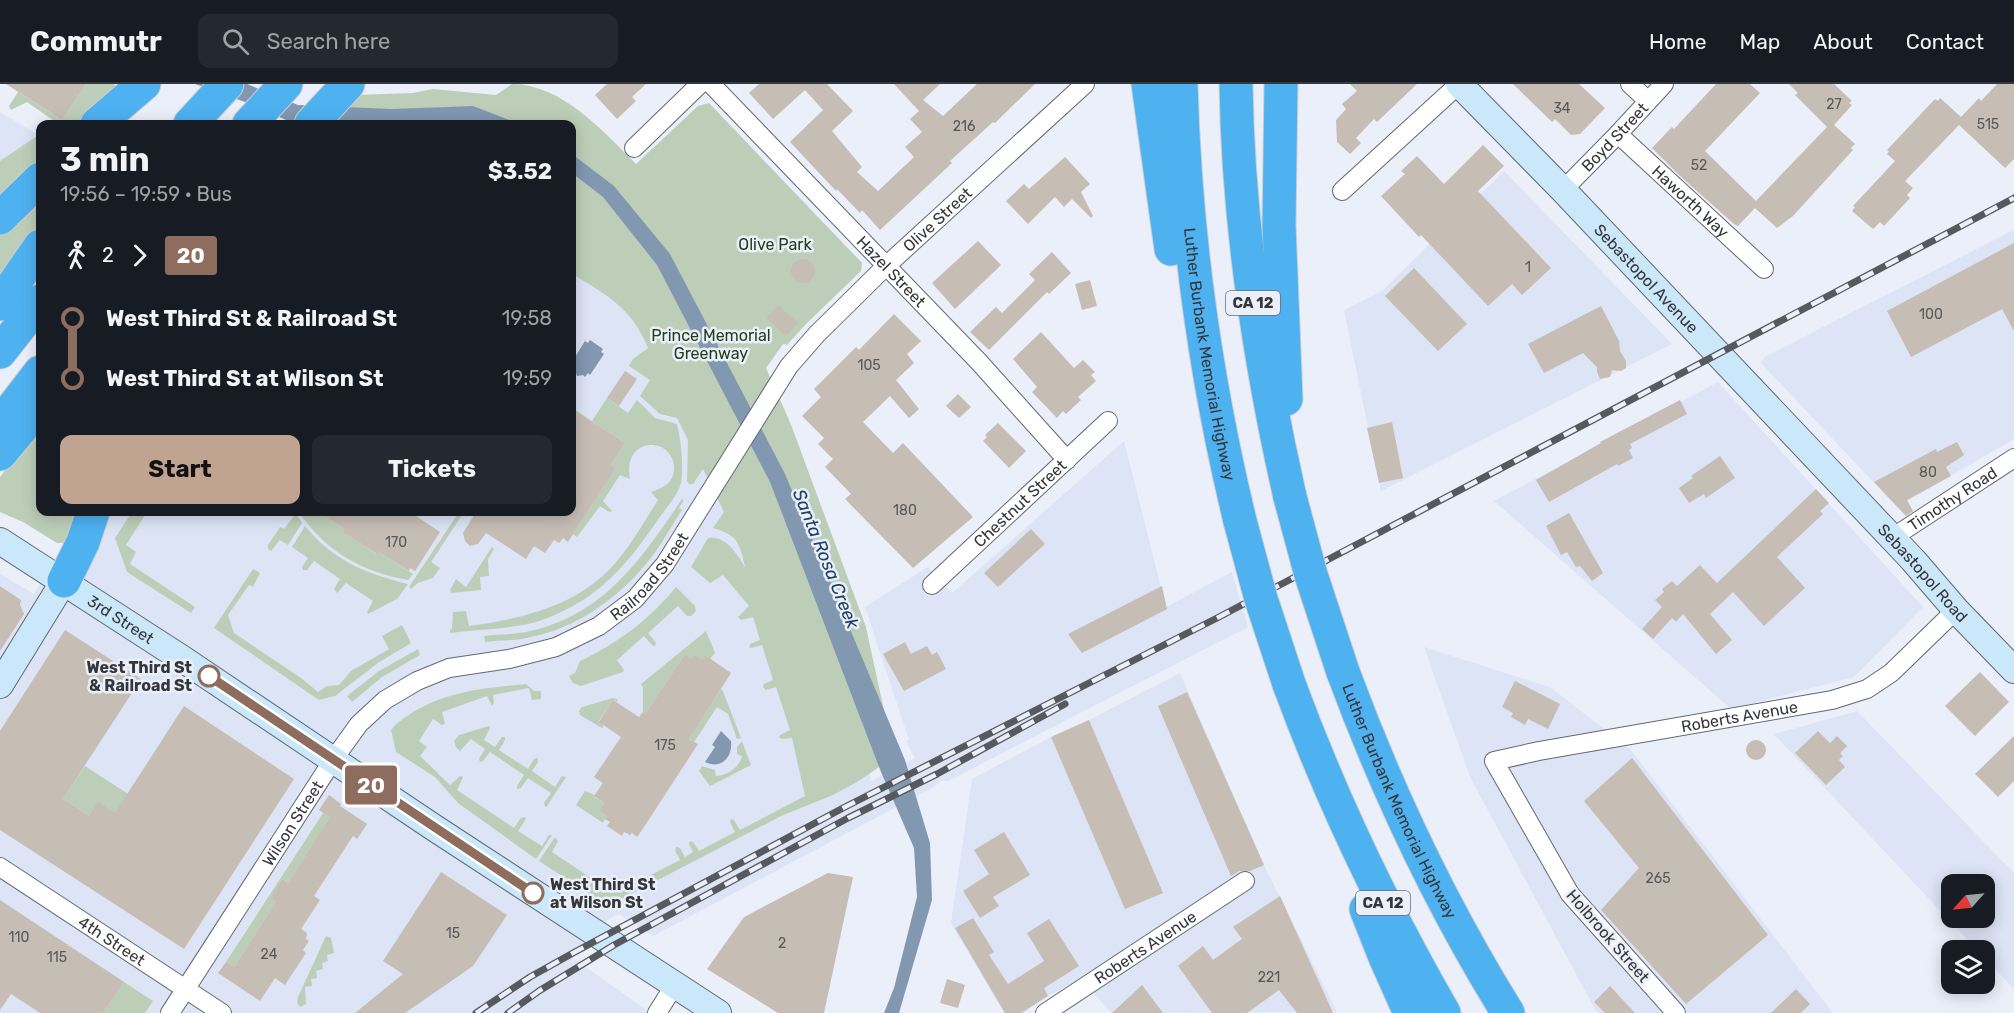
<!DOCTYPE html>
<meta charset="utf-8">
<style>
:root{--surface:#171b24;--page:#242831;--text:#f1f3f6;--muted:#9ea1a6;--line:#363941;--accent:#c1a392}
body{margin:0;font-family:Rubik,sans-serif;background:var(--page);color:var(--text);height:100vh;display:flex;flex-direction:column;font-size:22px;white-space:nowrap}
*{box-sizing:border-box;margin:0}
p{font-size:20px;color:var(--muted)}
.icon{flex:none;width:33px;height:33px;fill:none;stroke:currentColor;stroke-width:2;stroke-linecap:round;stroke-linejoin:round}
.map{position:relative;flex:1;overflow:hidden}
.sheet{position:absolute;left:36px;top:36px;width:540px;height:396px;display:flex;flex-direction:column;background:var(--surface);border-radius:12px;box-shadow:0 3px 15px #0003}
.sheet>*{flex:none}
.badge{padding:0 12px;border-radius:4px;font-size:21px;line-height:39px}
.needle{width:39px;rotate:243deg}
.tools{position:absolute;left:1941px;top:790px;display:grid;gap:12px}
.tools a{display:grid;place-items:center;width:54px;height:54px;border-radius:12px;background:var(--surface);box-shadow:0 3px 15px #0003;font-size:30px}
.map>.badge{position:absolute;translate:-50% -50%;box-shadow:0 0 0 3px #fff}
.legs{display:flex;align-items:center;gap:9px;height:66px;padding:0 24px;font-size:20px}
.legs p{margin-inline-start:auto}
.head{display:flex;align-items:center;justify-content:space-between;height:102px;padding:0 24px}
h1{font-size:33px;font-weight:700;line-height:45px}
.action{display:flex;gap:12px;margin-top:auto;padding:12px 24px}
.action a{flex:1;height:69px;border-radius:12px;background:var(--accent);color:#111;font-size:24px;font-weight:700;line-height:69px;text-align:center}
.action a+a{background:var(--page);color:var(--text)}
ul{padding:0 24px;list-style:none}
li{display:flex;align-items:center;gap:21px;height:60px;font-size:22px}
li i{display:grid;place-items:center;width:9px;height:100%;margin:0 8px;background:currentColor}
li i::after{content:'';width:15px;height:15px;margin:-8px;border:4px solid;border-radius:50%;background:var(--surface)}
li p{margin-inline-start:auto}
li:first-child i{background:linear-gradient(#0000 50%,currentColor 0)}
li:last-child i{background:linear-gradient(currentColor 50%,#0000 0)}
header{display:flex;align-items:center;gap:36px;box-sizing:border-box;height:84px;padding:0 30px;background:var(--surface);border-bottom:2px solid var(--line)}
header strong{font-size:28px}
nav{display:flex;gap:33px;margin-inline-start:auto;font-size:21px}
.search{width:420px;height:54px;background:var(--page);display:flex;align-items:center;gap:15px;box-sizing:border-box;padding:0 21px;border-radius:12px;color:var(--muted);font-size:22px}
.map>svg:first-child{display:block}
</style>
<header>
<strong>Commutr</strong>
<div class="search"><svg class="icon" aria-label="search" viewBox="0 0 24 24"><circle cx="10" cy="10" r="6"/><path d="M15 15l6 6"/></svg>Search here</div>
<nav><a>Home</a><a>Map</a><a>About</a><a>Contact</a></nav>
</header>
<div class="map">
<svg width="2014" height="929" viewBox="0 0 2014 929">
<rect width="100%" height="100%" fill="#eaeffa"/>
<!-- built -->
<g fill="#dde4f6" fill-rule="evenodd">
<polygon points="0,28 40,52 40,81 0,128"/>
<polygon points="1504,87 1672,260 1381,407 1344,226 1382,207"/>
<polygon points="572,109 782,464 872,697 915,674 906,657 909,656 865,523 928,483 952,509 1124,357 1166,523 1232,488 1248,543 948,697 941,697 934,703 653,852 619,830 610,834 570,872 651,929 0,929 0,490 34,510 85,428 572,428"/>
<polygon points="2014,146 2014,355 1897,423 1761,279 1766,272"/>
<polygon points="1718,298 1923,523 1854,593 1731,625 1494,417"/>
<polygon points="1424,563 1550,603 1631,666 1833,929 1597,929 1470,693"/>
<polygon points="1180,589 1264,781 1337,928 1112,929 1080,895 1048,912 1023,929 1004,929 951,839 972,695 1051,653 1089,636"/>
<path d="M1857 627 2014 789V905L1985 874 1984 867H1978L1774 650ZM1952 801H1984V834H1952Z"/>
</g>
<!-- green -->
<g fill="#bdceb8">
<polygon points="86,0 113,0 120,4 78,40 56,40 57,39 27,18 11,26 9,22 18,8 62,36"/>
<path d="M512 0C562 0 604 48 636 80L698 22 709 19 862 179 861 187 806 240 787 261 783 260 766 284 790 338 866 543 894 673 857 698 833 711 781 732 608 822 539 777 555 753 558 757 552 768 609 806 619 794 625 804 680 776 675 767 676 763 680 764 685 773 693 768 689 760 690 757 693 758 699 767 735 748 730 738 731 735 734 736 740 746 805 712 792 654 782 655 779 653 780 651 790 646 776 603 766 606 763 603 764 600 773 596 762 561 751 564 749 563 750 560 760 556 753 533 741 536 738 533 749 522 723 491 710 499 691 483 708 454C727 452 736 469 745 483 740 460 738 451 713 444L724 428 703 385 693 400H689L687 397 688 356 677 334 660 330 640 312 650 296 629 282 633 275 648 264C632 224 607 211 572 190V40H328L355 11 413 9 433 5 496 11Z"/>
<polygon points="40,50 40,74 0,112 0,77"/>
<polygon points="40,102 40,142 0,198 0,143"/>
<path d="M607 314 628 329 637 316 655 334 677 340C681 356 684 382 681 399 678 411 666 424 659 434 627 481 600 514 545 535 519 545 479 545 450 549V546L452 545 453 528 466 527 469 542C525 534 579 522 617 477 633 458 645 436 658 416L651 408C662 404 674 400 674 384 674 352 622 351 630 395L620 391 603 417 612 427 609 428 600 422 577 453 573 450 616 384 611 381 625 359 592 337Z"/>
<polygon points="40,340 40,428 79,428 66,459 57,459 23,438 0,428 0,393"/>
<path d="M682 415 684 416 679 424 682 426C670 444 660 464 646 480 617 515 576 544 531 553 516 557 500 556 485 558L484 552C499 550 515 551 530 547 604 531 643 473 682 415Z"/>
<polygon points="132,428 147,428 126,461 136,468 130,480 195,523 191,529 127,488 115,454"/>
<polygon points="290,428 295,428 302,439 288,461 280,456 271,467 268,465 268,461 280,443 284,445 294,432"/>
<path d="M299 428H318L345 445 344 448 376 470 378 467 413 490 408 496C362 488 325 467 299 428Z"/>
<polygon points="459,428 464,428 431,478 440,484 433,494 418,499 411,505 409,503"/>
<path d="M305 442C334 477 364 489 408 500L397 515 368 530 367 528 373 517 346 499 337 509 334 505 340 495 314 477 307 486H303L302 483 308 474 292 463Z"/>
<polygon points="492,463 494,465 488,475 489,492 480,493 481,506 451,509 450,506 456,495 466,503"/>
<polygon points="253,485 260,489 253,503 249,501 228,531 234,549 301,594 318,608 327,602 339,601 351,587 389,565 382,552 402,541 411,559 378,579 335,612 319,616 214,544"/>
<path d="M676 503 695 522 696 527 691 532H687L678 522 648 549 656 559 655 562H653L644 552 617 576 624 586 623 588 581 602 573 599 569 592 575 589 580 577C617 560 650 535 676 503Z"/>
<polygon points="706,547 715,569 710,575 705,571 702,576 692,575 685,570 645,630 643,628 643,603 641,600"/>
<polygon points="418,565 420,571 382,593 352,618 347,612 379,587"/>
<path d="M526 600 534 607H541V615L532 616 529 604 493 611 494 619 492 622 487 612 442 628 445 640 442 641 433 635 419 657 427 663 420 672 450 701 460 692 463 693 457 706 514 744 521 734 525 733 526 735 518 747 542 762 549 751H552L536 775 458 719 435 693 396 668 391 646C397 638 406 633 413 628 449 607 486 604 526 600Z"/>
<polygon points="721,605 723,607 741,654 737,655 728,630 717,623 694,658 689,654"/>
<polygon points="613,614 617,615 618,618 613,616 599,637 604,641 602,644 580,631 579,627 582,623"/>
<polygon points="489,642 490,644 484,656 495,663 502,653 505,653 505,656 499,666 528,685 534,675 538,674 538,678 532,687 555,703 562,692 566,693 547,722 545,723 544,719 551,709 528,694 521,704 517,705 517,702 524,691 490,668 483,677 480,678 479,675 485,665 471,655 460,667 456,663 454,657 459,651"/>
<path d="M742 657 751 681 710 702 699 687 702 682 715 686 716 692C728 691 739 684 742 672L737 670V663Z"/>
<polygon points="85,682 136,715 123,734 89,732 63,715"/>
<polygon points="585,707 595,711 594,713 604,719 599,726 607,732 603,739 576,721"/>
<polygon points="323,729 331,734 288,799 282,795 270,814 276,818 234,883 226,878"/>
<polygon points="326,852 331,854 334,869 327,871 328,877 322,879 323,885 316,887 317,894 311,895 312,902 305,903 306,920 300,923 297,919 298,913"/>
<polygon points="124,898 153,917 145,929 103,929"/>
</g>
<!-- water -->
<g fill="#8198b0">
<polygon points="195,0 247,0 298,21 392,25 473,22 520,40 476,40 471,39 311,40 293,39 245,18"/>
<polygon points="572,70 614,102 670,170 785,390 905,676 930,759 932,816 899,929 884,929 894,904 917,813 914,764 881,688 770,398 657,181 603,113 572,89"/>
<polygon points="590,256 603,265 601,268 604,270 590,291 588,289 585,293 583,291 577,292 572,278 585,257 588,259"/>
<path d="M721 647 731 657C733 673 721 686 705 678L715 663 712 661Z"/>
</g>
<!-- building -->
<g fill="#c6bdb4">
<polygon points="6,0 86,0 62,36"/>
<polygon points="607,0 646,0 632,13 636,17 617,35 595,11"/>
<polygon points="759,0 827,0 853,27 832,47 862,83 857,88 878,107 914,73 905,63 922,48 910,35 919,27 894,0 940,0 923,16 943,32 977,0 1035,0 995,39 993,38 950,77 952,79 880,146 862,126 860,129 837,105 836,107 790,58 823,26 805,6 773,35 749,9"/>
<polygon points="1350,0 1417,0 1377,38 1374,35 1356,54 1361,59 1350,70 1337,58 1336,36 1346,25 1342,20 1357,7"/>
<polygon points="1513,0 1579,0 1605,24 1580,50 1571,51 1555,35 1552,38"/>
<polygon points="1716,0 1750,0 1760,9 1705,67 1756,117 1827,43 1795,11 1798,9 1789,0 1834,0 1852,17 1849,19 1852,21 1834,41 1855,60 1851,64 1853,66 1793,132 1777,144 1755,124 1738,142 1734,140 1680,92 1652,64 1672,43 1674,45"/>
<polygon points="1997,0 2014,0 2014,75 2005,84 1959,41 1905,97 1913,104 1907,111 1910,114 1884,142 1880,138 1873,145 1852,127 1855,123 1853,122 1895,77 1887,70 1889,67 1887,66 1935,15 1938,17 1940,14 1961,33 1979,14 1981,17"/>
<polygon points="1483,61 1504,82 1478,107 1551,184 1522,211 1512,200 1488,222 1421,151 1419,153 1381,112 1405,90 1401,87 1417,72 1444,100"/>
<polygon points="1065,73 1090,100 1081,108 1093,132 1091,134 1072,115 1064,123 1055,113 1028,140 1006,117 1024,100 1029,105"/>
<polygon points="978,157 1001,181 955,225 932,199"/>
<polygon points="2014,159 2014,247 2002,225 1911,273 1887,227"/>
<polygon points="1052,168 1071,189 1049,210 1047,208 989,266 970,248 996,223 1002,229 1035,196 1029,190"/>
<circle cx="803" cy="187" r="12"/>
<polygon points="1414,184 1467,240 1438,267 1385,212"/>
<polygon points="1090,196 1097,222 1082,226 1075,200"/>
<polygon points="778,221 798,239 786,252 766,234"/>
<polygon points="1601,222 1619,257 1620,267 1626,277 1626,284 1621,287 1612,286 1610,293 1600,295 1597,288 1597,283 1583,269 1544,289 1528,260"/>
<polygon points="894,230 921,257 907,270 914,279 896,296 919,325 909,334 890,312 863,338 893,369 903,359 973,433 913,484 845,415 851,410 825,383 833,375 818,360 824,354 802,332 821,313 814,305 856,263 859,266"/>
<polygon points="1041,248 1074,284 1083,276 1095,288 1091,291 1096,297 1078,313 1081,316 1066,330 1063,327 1057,334 1032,308 1037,303 1013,275"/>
<polygon points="625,287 637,295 619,322 607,314"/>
<polygon points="958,310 971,323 959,334 946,322"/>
<polygon points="1680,316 1687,330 1630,360 1632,364 1629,366 1633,374 1618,382 1617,380 1549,418 1536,396 1601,359 1600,358"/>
<polygon points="572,324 625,359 611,381 616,384 568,458 563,454 559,459 554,456 545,469 534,462 526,475 486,449 478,460 470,462 465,457 463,449 476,428 572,428"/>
<polygon points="1392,338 1403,394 1379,399 1367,344"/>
<polygon points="998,339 1026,367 1009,384 983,357 987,353 985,351"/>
<polygon points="1957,358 1964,371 1946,383 1951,392 1907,416 1913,427 1906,432 1874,398 1936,365 1937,368"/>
<polygon points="1720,372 1735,394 1706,414 1704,410 1689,419 1679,404 1693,394 1691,392"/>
<polygon points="1816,405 1829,419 1820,427 1823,430 1777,473 1805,504 1764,542 1733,508 1710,530 1732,556 1716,570 1683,530 1676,538 1672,534 1653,555 1642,545 1662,523 1655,516 1664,508 1662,505 1672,497 1677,502 1700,481 1717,499"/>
<polygon points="318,428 410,428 440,448 415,487 410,484 409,487 378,467 377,470 343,448 345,445"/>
<polygon points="1569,429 1603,489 1592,497 1580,482 1576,483 1567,468 1561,471 1546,442"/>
<polygon points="1031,445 1045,460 998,503 984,489"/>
<polygon points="0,502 21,516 20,521 24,530 0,567"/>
<polygon points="1162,502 1167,525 1082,569 1068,550"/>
<polygon points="65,546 141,595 63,715 89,732 98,718 115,729 184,622 294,695 184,865 0,746 0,647"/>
<polygon points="905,558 911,570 927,562 932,571 937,568 946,585 904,607 883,570"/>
<polygon points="685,570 692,575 694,571 702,576 705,571 731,589 689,655 698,660 642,746 637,753 632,749 630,751 624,748 622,752 607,742 610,738 605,735 607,732 599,726 604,719 594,712 603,699 594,693 621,653 599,638 613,616 639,633 643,628 645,630"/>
<polygon points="1980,588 2009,618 1975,652 1945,622"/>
<polygon points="1515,597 1560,620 1548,645 1528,635 1525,641 1511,633 1513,629 1502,623"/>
<polygon points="1187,608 1264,781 1250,787 1239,787 1231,792 1158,622"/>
<polygon points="1089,636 1163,809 1125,825 1051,653"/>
<polygon points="1818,647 1830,659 1837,652 1847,662 1840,669 1843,672 1839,676 1845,683 1826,701 1795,669"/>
<polygon points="2014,652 2014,697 1998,713 1975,690"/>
<circle cx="1756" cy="666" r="10"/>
<polygon points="1632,674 1768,851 1686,920 1601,826 1639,784 1584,717"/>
<polygon points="329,711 341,720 340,722 367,740 357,755 353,752 314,812 320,816 301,845 307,849 306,855 309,857 303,866 306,869 285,901 275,894 260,917 218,889 226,878 234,883 276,818 270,814 282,795 288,799 330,734 319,726"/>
<polygon points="1004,748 1030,791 993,813 999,822 980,834 963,807 989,790 974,766"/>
<polygon points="441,788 507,831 473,882 405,929 355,929 403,890 383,877"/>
<polygon points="828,789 853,793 824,929 778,929 707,885 744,833"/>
<polygon points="1280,812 1333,929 1297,929 1279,906 1247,929 1212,929 1178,882 1203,862 1213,876 1242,855 1233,843"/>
<polygon points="0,816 124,898 103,929 40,929 11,910 0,926"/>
<polygon points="973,834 994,868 989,871 1008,900 1044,877 1027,849 1049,835 1079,882 1044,904 1048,912 1021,929 1005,929 955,844"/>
<polygon points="947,895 965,901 958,924 940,919"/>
<polygon points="1142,901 1163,929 1112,929"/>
<polygon points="1610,902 1635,929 1605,929 1594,918"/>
<polygon points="1796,905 1810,920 1801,929 1771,929"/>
</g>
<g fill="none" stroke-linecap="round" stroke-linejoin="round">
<!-- street casing -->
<g stroke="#636872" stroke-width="20">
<g id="street">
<path id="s1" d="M711 0 979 278 1067 376"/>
<polyline points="1630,0 1648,17"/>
<path id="s2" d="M1618 50 1764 185"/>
<polyline points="634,64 700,0"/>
<path id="s3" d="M1563 106 1618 50 1664 0"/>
<polyline points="1342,107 1459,0"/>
<path id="s4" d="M1892 454 2014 374"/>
<path id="s5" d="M932 501 1108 337"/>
<path id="s6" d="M0 783 222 929"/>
<path id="s7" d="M170 929 333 676 359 640 385 616 417 597 449 584 509 575 556 563 599 542 635 515 665 480 789 282 817 250 886 182 1085 0"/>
<polyline points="657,929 674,902"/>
<path id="s8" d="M1045 929 1245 797"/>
<path id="s9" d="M1676 929 1570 810 1494 677 1539 667 1832 616 1867 605 1891 589 1956 526"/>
</g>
</g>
<!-- secondary casing -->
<g stroke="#636872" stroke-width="28">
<g id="secondary">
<path id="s10" d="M1459 0 1563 106 1913 476 1956 526 2014 586"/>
<path id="s11" d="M0 457 181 574 433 743 718 929"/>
<polyline points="0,601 64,497"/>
</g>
</g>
<!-- highway casing -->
<g stroke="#cecfd0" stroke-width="35">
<g id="highway">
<polyline points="1148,0 1171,165"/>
<path id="s12" d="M1181 0C1185 148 1205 293 1240 437"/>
<path d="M1236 0C1238 140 1259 277 1290 413"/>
<polyline points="1281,0 1279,141 1286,315"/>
<polyline points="97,40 144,0"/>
<polyline points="190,40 227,0"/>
<polyline points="249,40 286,0"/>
<polyline points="311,40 348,0"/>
<polyline points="0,134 40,95"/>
<polyline points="0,220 40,162"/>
<polyline points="0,268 40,217"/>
<polyline points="0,340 40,288"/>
<polyline points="0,370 35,328"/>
<polyline points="64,497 83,458 93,428"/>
<path id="s13" d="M1343 588C1387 707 1441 821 1508 929"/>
<path d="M1289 600C1331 714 1383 823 1444 929"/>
<polyline points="1366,825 1385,873 1410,929"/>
</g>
</g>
<!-- street -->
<use href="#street" stroke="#fff" stroke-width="18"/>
<!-- secondary -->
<use href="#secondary" stroke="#cae8fa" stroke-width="26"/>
<!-- highway -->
<use href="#highway" stroke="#4eb1f0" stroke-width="33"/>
<!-- rail casing -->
<g stroke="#56595e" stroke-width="7">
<g id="rail">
<polyline points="476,929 530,893 573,869 843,724 1219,533 2014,114"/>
<polyline points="508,929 539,907 614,861 848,734 937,690 1065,620"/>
</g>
</g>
<!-- rail -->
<use href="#rail" stroke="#eaeffa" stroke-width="4.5" stroke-dasharray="14" stroke-linecap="butt"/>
<!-- highway-bridge casing -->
<g stroke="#cecfd0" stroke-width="35" stroke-linecap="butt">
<g id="highway-bridge">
<polyline points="1290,413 1311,491 1343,588"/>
<polyline points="1240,437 1261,515 1289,600"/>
</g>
</g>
<!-- highway-bridge -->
<use href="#highway-bridge" stroke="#4eb1f0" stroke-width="33"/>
</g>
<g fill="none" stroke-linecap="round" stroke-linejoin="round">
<!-- line-1 casing -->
<g stroke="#fff" stroke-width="14">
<polyline id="line-1" points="209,592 533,809"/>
</g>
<!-- line-1 -->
<use href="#line-1" stroke="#8e6d5e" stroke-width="9"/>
</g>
<!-- markers -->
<g fill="#fff" stroke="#8e6d5e" stroke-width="3">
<circle cx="209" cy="592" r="10"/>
<circle cx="533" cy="809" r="10"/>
</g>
<g text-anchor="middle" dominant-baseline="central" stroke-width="5" stroke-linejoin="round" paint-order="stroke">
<!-- number labels -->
<g font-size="14" fill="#585858">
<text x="1834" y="20">27</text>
<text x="1562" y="24">34</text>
<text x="1988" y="40">515</text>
<text x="964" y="42">216</text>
<text x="1699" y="81">52</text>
<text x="1528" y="183">1</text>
<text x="1931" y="230">100</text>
<text x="869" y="281">105</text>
<text x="1928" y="388">80</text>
<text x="905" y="426">180</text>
<text x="396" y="458">170</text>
<text x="665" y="661">175</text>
<text x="1658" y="794">265</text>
<text x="453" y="849">15</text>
<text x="19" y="853">110</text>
<text x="782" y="859">2</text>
<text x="269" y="870">24</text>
<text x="57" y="873">115</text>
<text x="1269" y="893">221</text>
</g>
<!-- shield labels -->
<g fill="#eaeffa" stroke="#6b6e74" stroke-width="1.5">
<rect x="1226" y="207" width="54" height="24" rx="4.5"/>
<rect x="1356" y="807" width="54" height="24" rx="4.5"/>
</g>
<g font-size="15" font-weight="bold" fill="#34363a">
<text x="1253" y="219">CA 12</text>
<text x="1383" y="819">CA 12</text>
</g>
<!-- street labels -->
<g font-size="16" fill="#34363a" stroke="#eaeffa">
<text stroke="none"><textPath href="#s3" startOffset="74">Boyd Street</textPath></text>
<text stroke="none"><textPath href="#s2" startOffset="99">Haworth Way</textPath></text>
<text stroke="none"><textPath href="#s7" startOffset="1143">Olive Street</textPath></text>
<text stroke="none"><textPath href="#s1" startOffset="260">Hazel Street</textPath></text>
<text stroke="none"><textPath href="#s10" startOffset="270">Sebastopol Avenue</textPath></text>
<text stroke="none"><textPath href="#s12" startOffset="272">Luther Burbank Memorial Highway</textPath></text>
<text stroke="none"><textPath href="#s4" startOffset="72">Timothy Road</textPath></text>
<text stroke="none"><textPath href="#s5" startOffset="120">Chestnut Street</textPath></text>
<text stroke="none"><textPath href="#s10" startOffset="674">Sebastopol Road</textPath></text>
<text stroke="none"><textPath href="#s7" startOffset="681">Railroad Street</textPath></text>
<text stroke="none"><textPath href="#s11" startOffset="144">3rd Street</textPath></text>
<text stroke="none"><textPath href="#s9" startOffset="562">Roberts Avenue</textPath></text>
<text stroke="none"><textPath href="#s13" startOffset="141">Luther Burbank Memorial Highway</textPath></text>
<text stroke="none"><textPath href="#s7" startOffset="226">Wilson Street</textPath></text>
<text transform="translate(1608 852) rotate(49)">Holbrook Street</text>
<text stroke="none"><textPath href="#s6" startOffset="134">4th Street</textPath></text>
<text stroke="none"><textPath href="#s8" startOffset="120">Roberts Avenue</textPath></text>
</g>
<!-- park labels -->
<g font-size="16" fill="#213f18" stroke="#eaeffa">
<text x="775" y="160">Olive Park</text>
<text x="711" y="251">Prince Memorial<tspan x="711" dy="18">Greenway</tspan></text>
</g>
<!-- stop labels -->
<g font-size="16" font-weight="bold" fill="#34363a" stroke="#eaeffa" text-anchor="end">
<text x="192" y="583">West Third St<tspan x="192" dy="18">&amp; Railroad St</tspan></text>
<text x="550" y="800" text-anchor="start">West Third St<tspan x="550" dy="18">at Wilson St</tspan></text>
</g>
<!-- water labels -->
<g font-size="18" font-style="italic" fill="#1d4265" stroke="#eaeffa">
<text transform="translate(826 475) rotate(68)">Santa Rosa Creek</text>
</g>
</g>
</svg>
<div class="tools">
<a><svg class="needle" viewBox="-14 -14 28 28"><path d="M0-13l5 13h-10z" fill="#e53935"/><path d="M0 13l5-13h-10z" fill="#9ea1a6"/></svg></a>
<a><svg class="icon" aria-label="layers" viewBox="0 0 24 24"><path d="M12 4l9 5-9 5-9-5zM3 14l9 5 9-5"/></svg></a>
</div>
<b class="badge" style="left:371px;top:701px;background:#8e6d5e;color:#fff">20</b>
<section class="sheet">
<div class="head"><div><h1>3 min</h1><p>19:56 – 19:59 · Bus</p></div><b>$3.52</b></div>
<div class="legs"><svg class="icon" aria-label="walk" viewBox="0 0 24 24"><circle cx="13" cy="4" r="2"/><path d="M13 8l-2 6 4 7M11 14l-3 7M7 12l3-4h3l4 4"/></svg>2<svg class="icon" aria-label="forward" viewBox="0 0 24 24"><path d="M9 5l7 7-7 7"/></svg><b class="badge" style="background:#8e6d5e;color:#fff">20</b></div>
<ul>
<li><i style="color:#8e6d5e"></i><b>West Third St &amp; Railroad St</b><p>19:58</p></li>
<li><i style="color:#8e6d5e"></i><b>West Third St at Wilson St</b><p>19:59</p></li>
</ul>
<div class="action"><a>Start</a><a>Tickets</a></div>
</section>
</div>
